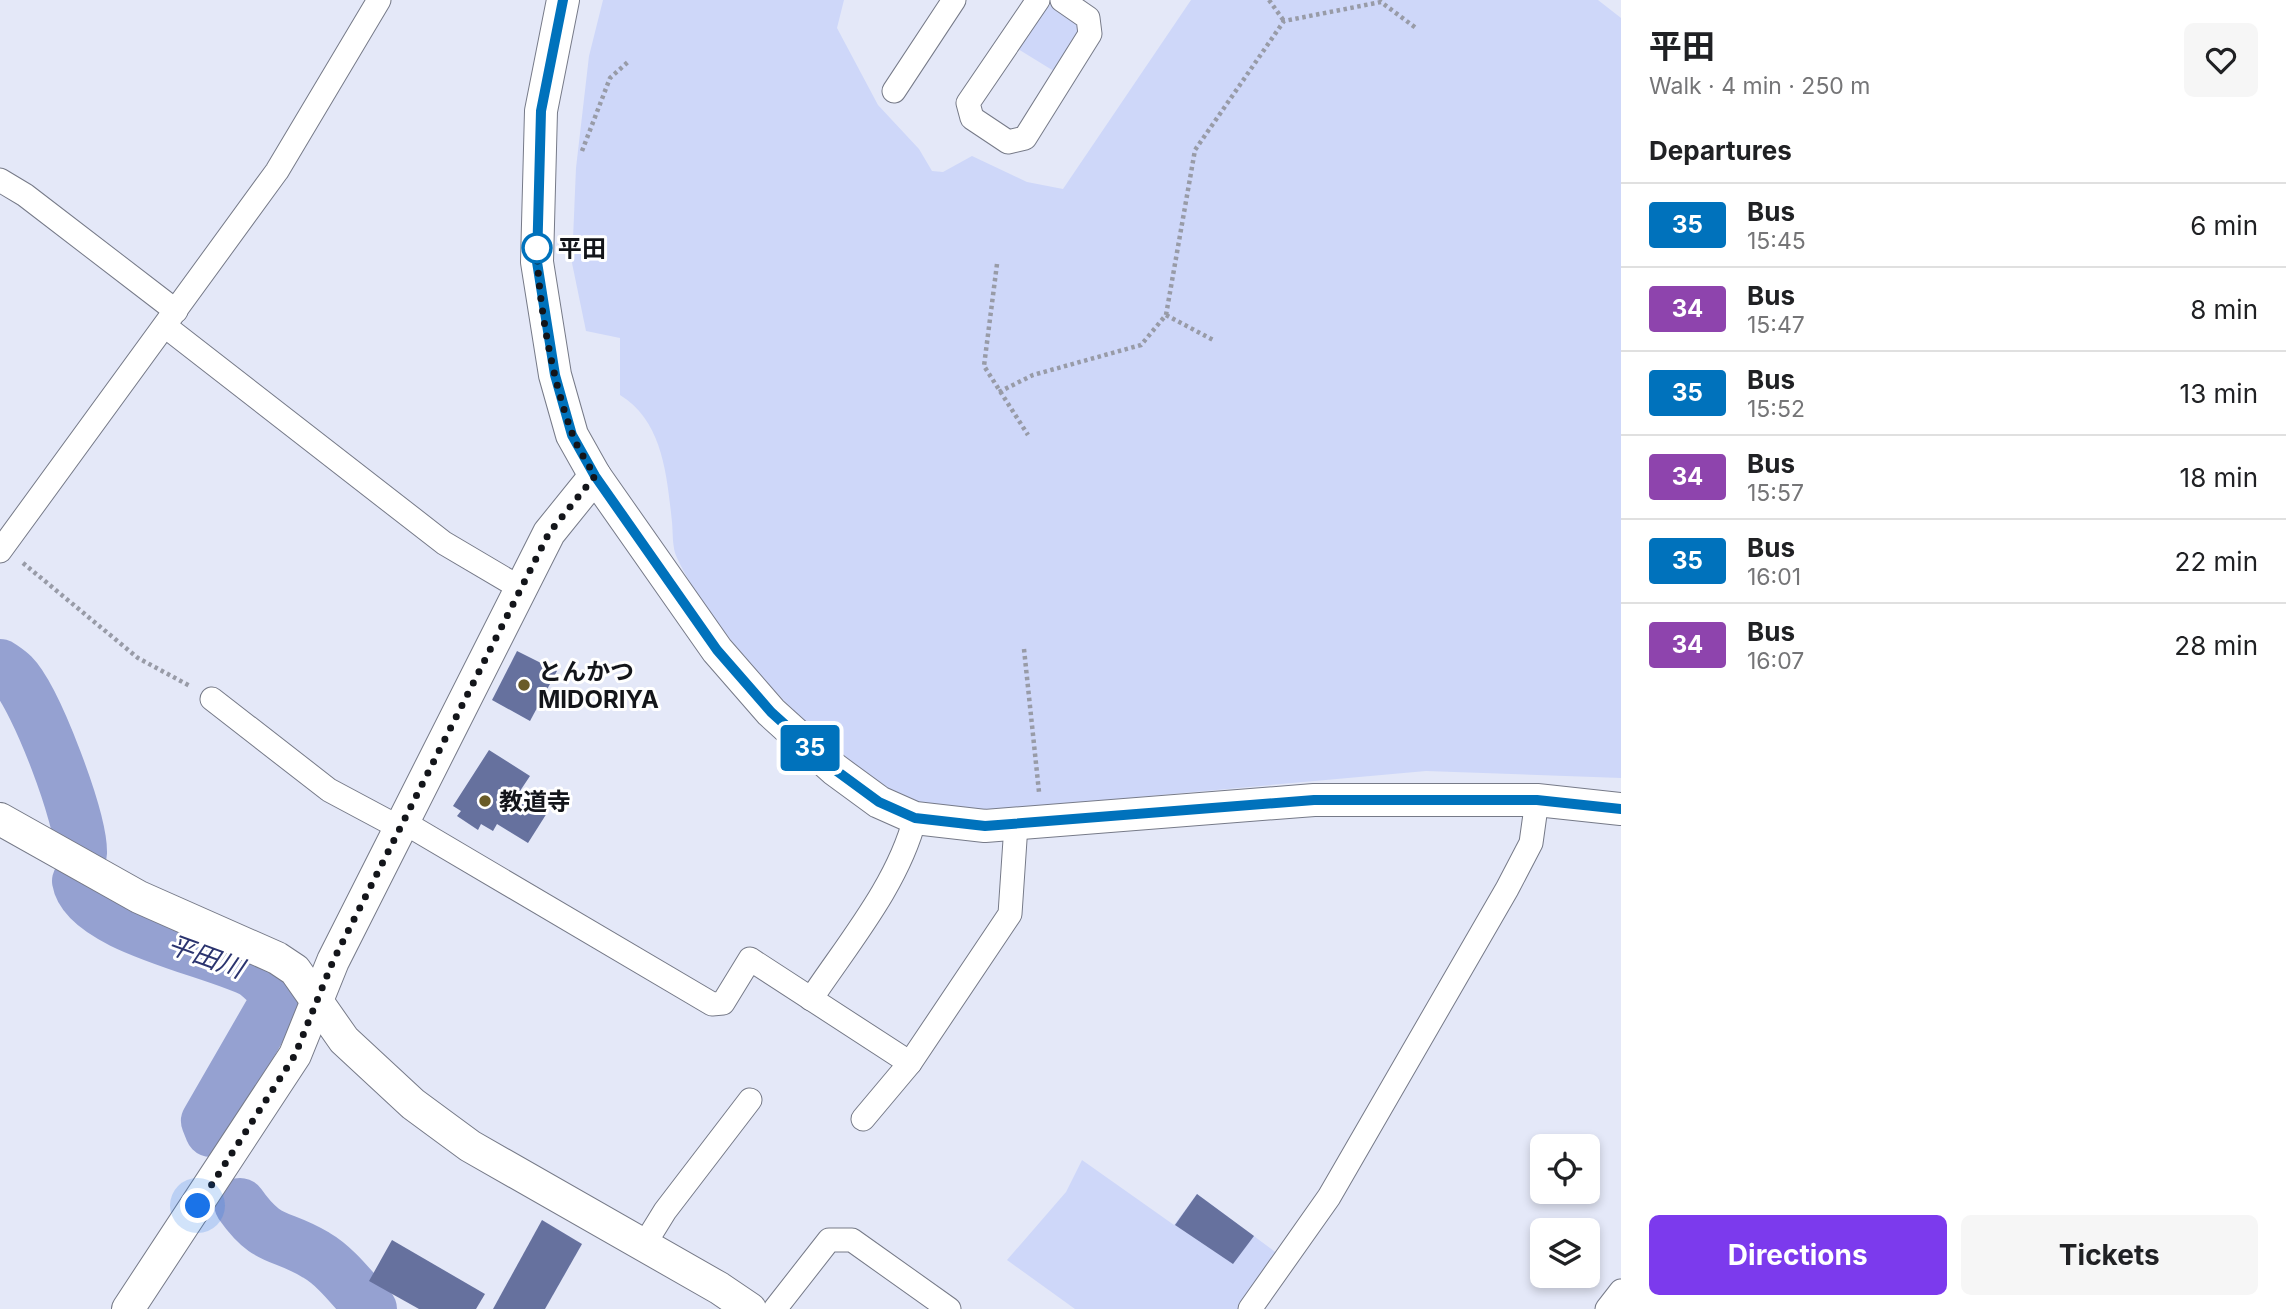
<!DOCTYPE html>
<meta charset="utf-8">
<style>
:root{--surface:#fff;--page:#f6f6f6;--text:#202124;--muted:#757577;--line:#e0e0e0;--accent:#7c3aed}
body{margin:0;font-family:Inter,"Noto Sans JP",sans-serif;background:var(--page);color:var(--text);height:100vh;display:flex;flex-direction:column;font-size:26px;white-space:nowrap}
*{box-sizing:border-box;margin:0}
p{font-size:23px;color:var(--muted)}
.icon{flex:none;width:38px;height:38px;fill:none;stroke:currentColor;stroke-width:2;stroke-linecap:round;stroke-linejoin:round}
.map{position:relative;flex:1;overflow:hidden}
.details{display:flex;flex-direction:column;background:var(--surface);width:665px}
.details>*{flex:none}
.badge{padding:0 14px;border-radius:5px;font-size:24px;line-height:46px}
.buttons{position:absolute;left:1530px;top:1134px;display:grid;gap:14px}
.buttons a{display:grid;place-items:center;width:70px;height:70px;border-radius:10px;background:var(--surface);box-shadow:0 4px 10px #0003;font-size:35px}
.you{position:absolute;width:35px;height:35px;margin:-18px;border:5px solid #fff;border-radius:50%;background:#1a73e8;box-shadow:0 0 0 10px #1a73e833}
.map>.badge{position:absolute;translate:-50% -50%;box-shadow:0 0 0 4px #fff}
h2{padding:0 28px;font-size:26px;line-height:63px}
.round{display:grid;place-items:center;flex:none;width:74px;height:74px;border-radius:10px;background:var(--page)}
.headline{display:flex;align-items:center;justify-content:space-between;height:119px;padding:0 28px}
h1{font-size:33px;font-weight:700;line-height:52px}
.primary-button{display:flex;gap:14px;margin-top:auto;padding:14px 28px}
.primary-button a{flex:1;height:80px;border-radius:10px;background:var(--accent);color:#fff;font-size:28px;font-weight:700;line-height:80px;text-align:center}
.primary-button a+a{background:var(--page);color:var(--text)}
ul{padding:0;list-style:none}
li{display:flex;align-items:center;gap:21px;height:84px;padding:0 28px;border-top:2px solid var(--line)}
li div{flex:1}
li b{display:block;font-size:26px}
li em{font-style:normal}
li .badge{min-width:77px;font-weight:700;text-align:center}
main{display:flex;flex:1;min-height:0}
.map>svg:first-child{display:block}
</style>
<main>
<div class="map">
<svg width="1621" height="1309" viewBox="0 0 1621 1309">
<rect width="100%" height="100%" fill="#e4e8f8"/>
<!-- green -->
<g fill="#ced7f9">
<path d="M603 0H844L837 28 878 105 919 149 932 171 943 172 972 156 1027 182 1063 189 1191 0H1598L1621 18V778L1426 771 983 811C963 809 934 810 915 802 838 771 712 633 677 558 672 548 673 533 672 522 667 476 663 421 620 395V338L586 331 572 263 576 168 589 56Z"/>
<polygon points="1054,5 1080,21 1082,35 1057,73 1013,46 1041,6"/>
<polygon points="1082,1160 1174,1225 1197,1194 1282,1257 1242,1309 1075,1309 1007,1260 1066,1192"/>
</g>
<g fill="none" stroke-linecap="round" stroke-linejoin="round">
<!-- river -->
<g stroke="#95a1d1" stroke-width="52">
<path d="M0 665C4 668 9 671 13 675 36 698 82 820 81 853"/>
<path d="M78 881C86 928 218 952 255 973 262 978 269 986 275 991V1003L207 1121 211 1131"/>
<path d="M240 1204C268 1244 280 1233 316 1255 337 1267 354 1291 371 1309"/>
</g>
</g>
<!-- building -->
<g fill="#66719e">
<polygon points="517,651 557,671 530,721 492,700"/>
<polygon points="489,750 530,776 508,809 512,812 522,796 547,813 528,843 497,824 493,831 481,824 478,830 457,816 461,811 453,806"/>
<polygon points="1197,1194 1254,1236 1233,1264 1175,1225"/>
<polygon points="542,1220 582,1244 545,1309 493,1309"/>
<polygon points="392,1240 485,1294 476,1309 419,1309 369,1281"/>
</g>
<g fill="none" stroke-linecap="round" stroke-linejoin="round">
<!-- street casing -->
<g stroke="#767a88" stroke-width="25">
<g id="street">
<polyline points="1038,0 968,103 972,118 1008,142 1025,138 1090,34 1088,18 1062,0"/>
<polyline points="894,91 954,0"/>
<polyline points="0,180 25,195 176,311"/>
<polyline points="165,326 444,543 522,589"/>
<polyline points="0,551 277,171 379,0"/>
<polyline points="212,699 329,790 402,829"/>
<polyline points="405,823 712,1004 723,1003 750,959 910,1063"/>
<path d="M811 999C849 942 898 884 915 818"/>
<polyline points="863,1119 910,1063 1010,914 1016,825"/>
<polyline points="644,1245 665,1211 750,1100"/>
<polyline points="775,1309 829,1240 852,1240 949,1309"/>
<polyline points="1250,1309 1329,1197 1507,889 1531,843 1537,800"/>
<polyline points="1607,1309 1621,1291"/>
</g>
</g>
<!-- secondary casing -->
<g stroke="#767a88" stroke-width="34">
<g id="secondary">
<polyline points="563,0 541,111 537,262 555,375 572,435 595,476 717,650 771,712 834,769 879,802 915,818 985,826 1314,800 1537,800 1621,809"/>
<polyline points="0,819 139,897 277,958 295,970 344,1040 413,1104 470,1146 719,1288 750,1309"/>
<polyline points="128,1309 295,1055 333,961 549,533 595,476"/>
</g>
</g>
<!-- path -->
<g stroke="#989ba7" stroke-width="4.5" stroke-dasharray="3.5 3.5" stroke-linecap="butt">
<polyline points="1269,0 1284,21"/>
<polyline points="582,151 610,78 629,61"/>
<polyline points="997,264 984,366 1028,435"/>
<polyline points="1166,315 1215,341"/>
<polyline points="999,392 1033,375 1141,345 1166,315 1195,150 1284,21 1381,2 1416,28"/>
<polyline points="23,563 138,658 190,686"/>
<polyline points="1024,649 1039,792"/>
</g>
<!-- street -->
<use href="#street" stroke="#fff" stroke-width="23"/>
<!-- secondary -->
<use href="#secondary" stroke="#fff" stroke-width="32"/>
</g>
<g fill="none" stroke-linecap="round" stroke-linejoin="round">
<!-- line casing -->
<g stroke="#fff" stroke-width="16">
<polyline id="line" points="563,0 541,111 537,262 555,375 572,435 595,476 717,650 771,712 834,769 879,802 915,818 985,826 1314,800 1537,800 1621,809"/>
</g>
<!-- line -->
<use href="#line" stroke="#0072bc" stroke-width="10"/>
<!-- walk -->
<path stroke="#13151a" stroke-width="7" stroke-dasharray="0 12.6" d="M198 1206 295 1055 333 961 549 533 595 476C587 462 577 448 572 433 552 380 536 293 537 237V248"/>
</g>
<!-- markers -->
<circle fill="#fff" stroke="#0072bc" stroke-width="3.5" cx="537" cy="248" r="14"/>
<g fill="#695b28" stroke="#fff" stroke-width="2.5">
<circle cx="524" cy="685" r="7"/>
<circle cx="485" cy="801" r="7"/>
</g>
<g text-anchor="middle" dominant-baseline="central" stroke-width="6" stroke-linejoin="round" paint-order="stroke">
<!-- stop labels -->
<g font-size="24" font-weight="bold" fill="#13151a" stroke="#fff" text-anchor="start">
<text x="558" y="248">平田</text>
</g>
<!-- poi labels -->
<g font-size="24" font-weight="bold" fill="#13151a" stroke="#fff" text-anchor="start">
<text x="538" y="671">とんかつ<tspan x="538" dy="28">MIDORIYA</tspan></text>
<text x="499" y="801">教道寺</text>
</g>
<!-- water labels -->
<g font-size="26" font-style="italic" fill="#2b346f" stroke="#fff">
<text transform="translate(206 956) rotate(20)">平田川</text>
</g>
</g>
</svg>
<div class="buttons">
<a><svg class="icon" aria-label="locate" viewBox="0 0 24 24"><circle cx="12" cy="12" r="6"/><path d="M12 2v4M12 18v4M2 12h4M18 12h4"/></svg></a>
<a><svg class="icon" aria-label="layers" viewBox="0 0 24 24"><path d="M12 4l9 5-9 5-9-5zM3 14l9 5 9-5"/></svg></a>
</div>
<div class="you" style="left:198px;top:1206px"></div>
<b class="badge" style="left:810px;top:748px;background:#0072bc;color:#fff">35</b>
</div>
<section class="details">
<div class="headline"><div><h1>平田</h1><p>Walk · 4 min · 250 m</p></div><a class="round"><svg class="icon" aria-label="heart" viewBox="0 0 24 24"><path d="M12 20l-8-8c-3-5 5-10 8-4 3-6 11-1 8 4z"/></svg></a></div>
<h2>Departures</h2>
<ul>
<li><span class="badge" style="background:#0072bc;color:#fff">35</span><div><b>Bus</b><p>15:45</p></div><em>6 min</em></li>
<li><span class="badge" style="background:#8e44ad;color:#fff">34</span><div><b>Bus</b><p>15:47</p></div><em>8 min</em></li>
<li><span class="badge" style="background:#0072bc;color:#fff">35</span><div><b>Bus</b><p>15:52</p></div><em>13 min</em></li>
<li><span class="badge" style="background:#8e44ad;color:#fff">34</span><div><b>Bus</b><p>15:57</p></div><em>18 min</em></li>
<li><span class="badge" style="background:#0072bc;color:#fff">35</span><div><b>Bus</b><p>16:01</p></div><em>22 min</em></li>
<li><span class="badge" style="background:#8e44ad;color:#fff">34</span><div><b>Bus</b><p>16:07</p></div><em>28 min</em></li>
</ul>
<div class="primary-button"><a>Directions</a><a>Tickets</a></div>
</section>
</main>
